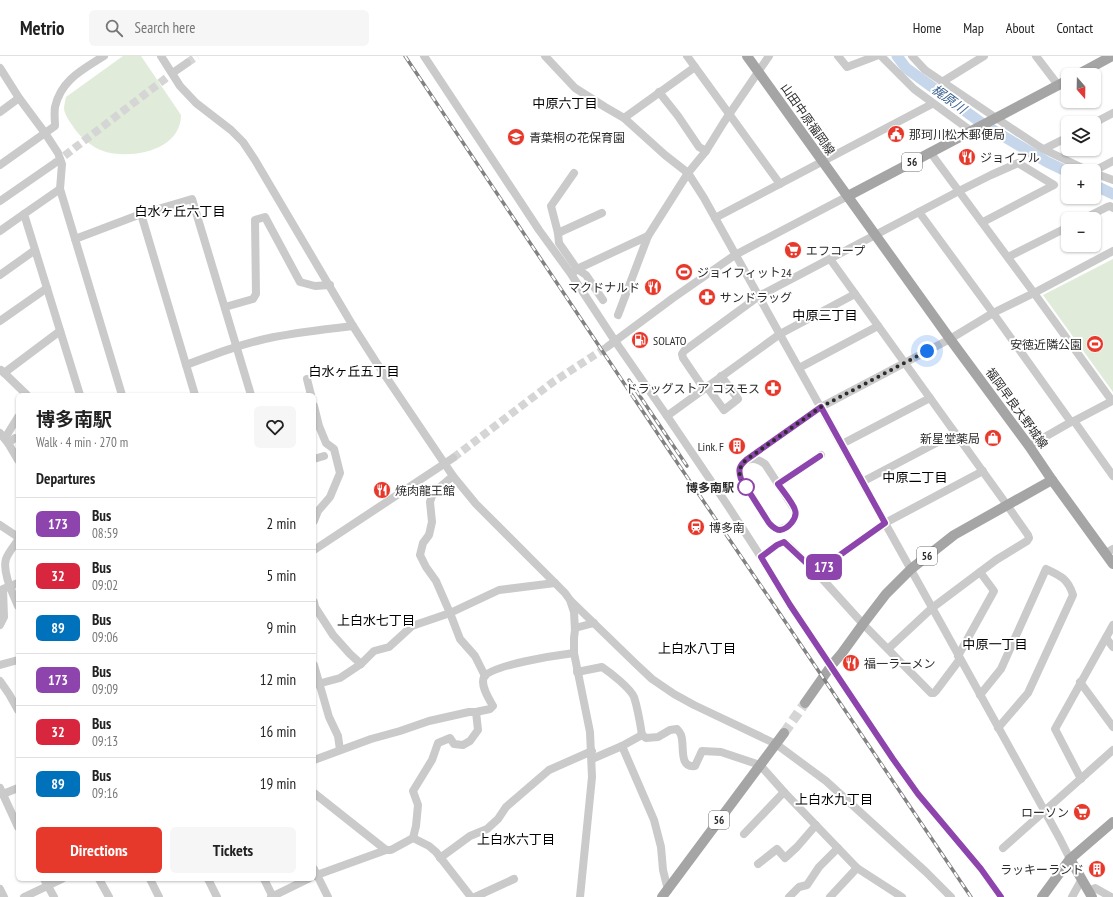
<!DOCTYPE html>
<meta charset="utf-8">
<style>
:root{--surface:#fff;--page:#f6f6f6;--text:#222;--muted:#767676;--line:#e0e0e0;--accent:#e6392c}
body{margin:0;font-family:"PT Sans Narrow","Noto Sans JP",sans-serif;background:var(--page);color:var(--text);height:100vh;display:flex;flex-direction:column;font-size:15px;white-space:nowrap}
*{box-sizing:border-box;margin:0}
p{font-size:13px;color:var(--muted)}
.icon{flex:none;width:22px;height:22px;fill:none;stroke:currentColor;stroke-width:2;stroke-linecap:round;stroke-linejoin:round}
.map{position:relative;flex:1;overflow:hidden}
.sheet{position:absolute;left:16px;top:337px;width:300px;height:488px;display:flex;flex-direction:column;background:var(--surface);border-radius:6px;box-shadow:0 1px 3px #0004}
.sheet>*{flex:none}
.badge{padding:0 8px;border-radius:6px;font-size:14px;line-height:26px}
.needle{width:26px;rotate:160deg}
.tools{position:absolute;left:1061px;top:12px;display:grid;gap:8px}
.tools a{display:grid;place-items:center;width:40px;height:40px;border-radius:6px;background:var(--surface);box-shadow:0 1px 3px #0004;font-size:20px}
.you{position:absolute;width:20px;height:20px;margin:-10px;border:3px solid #fff;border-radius:50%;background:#1a73e8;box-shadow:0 0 0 6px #1a73e833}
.map>.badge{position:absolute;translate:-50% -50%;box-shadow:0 0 0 2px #fff}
h2{padding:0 20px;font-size:15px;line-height:36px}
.round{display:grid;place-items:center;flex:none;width:42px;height:42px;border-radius:6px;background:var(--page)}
.head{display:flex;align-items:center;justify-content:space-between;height:68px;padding:0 20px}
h1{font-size:19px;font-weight:700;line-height:30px}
.cta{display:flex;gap:8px;margin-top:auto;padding:8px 20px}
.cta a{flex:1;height:46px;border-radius:6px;background:var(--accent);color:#fff;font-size:16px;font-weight:700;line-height:46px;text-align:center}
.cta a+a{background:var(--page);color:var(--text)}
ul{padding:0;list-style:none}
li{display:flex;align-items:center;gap:12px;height:52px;padding:0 20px;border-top:1px solid var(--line)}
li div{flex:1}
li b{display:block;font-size:15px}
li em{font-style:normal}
li .badge{min-width:44px;font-weight:700;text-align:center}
header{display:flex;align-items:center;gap:24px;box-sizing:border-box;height:56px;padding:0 20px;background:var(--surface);border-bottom:1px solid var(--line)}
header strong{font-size:19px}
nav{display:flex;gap:22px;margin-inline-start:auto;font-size:14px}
.search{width:280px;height:36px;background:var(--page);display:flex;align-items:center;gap:10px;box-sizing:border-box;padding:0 14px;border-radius:6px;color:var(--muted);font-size:15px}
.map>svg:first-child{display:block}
</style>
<header>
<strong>Metrio</strong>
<div class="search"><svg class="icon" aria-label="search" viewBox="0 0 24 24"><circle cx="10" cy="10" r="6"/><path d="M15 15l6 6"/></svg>Search here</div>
<nav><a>Home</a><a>Map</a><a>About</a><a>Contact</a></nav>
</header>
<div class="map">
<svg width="1113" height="841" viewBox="0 0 1113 841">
<rect width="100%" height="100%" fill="#fff"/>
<!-- grass -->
<g fill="#e1ebda">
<path d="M123 0H141L181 59C181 95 130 104 103 95 92 91 81 82 74 72 71 67 65 60 64 53 64 50 65 45 66 41Z"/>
<polygon points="1113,203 1113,336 1043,239"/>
</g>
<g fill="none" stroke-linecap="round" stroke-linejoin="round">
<!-- river -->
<g stroke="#c6d7eb" stroke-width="11">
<polyline points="897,0 906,12 983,68 1047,106 1068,116"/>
<polyline points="1094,129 1113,138"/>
</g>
<!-- minor-tunnel -->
<g stroke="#d5d5d5" stroke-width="8" stroke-dasharray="8 4" stroke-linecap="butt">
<polyline points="187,7 197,0"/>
<polyline points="55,107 174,16"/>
<polyline points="453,402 553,326 607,291"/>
</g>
<!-- major-tunnel -->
<polyline stroke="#d5d5d5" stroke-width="10" stroke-dasharray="10 5" stroke-linecap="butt" points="784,677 805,647"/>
<!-- minor -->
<g stroke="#cacaca" stroke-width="8">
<polyline points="161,0 180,30 196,47 231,74 243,86 255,104 353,270 376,306 453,420 476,448 565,537 570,544 574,556 575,574 574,582 574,597 590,676 592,721 580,841"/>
<polyline points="424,0 539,174 571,218 615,285 667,360 728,450 761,501 790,549 893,703 918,738 981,813 1001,841"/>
<polyline points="545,0 575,32 605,51 624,62 665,99 688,117 648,180 618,259"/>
<polyline points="687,0 780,128"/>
<path d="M769 0 724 66 706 95 688 117 704 142C824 356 942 569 1060 783L1070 803"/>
<polyline points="838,0 847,11 876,0"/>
<polyline points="881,0 914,33 971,75"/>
<polyline points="912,0 925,14 1011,72 1043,93 1089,115"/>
<polyline points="1036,0 1058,29"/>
<polyline points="0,12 19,42 45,77 0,109"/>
<polyline points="174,16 187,7"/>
<polyline points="942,26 984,0"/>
<polyline points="659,36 678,60 699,91 706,95"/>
<polyline points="0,56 19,42"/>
<polyline points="624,62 695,11"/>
<polyline points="1094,67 1113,57"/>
<polyline points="1044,93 1068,81"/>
<polyline points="1094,115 1113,105"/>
<polyline points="574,117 551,150 558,177 559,187 577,213 586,219 603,244"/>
<polyline points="1094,117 1113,124"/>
<polyline points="60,133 122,339"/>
<polyline points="0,145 55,107"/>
<polyline points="919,156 993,257 1071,366"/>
<polyline points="141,158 192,143 251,339"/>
<polyline points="715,162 932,48"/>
<polyline points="1083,163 1107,151 1110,150 1113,152"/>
<polyline points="0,175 24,158"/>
<polyline points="558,177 602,157"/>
<polyline points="75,183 141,158 195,339"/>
<polyline points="1008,201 1068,171"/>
<polyline points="830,203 1007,449 1028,479 1029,482 1027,485 996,504 932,552 888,593"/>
<polyline points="574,216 577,213 648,180"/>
<polyline points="0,219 35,194"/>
<polyline points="225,251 253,243 256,238 255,164 265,161 300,226 315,230 330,229"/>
<polyline points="0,265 47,232"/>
<polyline points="607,291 673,242 735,199 848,140"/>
<path d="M186 309C215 298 244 287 274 281 300 276 327 273 353 270"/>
<polyline points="799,312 878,270"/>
<polyline points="1,314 27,339"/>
<polyline points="4,317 60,275"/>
<polyline points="307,323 311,339"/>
<polyline points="707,331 724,354 738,343 721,320"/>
<polyline points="704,333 683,302 682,298 684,295 759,240 959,135 991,119 1018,107 1054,129 983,166"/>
<path d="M80 339 24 158 60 133 62 108 58 97 45 77 55 70C55 64 54 57 55 51 61 24 82 14 104 0"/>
<polyline points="314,350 319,370 326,387 334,393 340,417 330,441 318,455 314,465"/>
<polyline points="667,360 780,278 855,238"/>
<polyline points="1074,365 1113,420"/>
<polyline points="0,377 8,387 18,404"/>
<polyline points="5,382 18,361"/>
<polyline points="8,387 15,382 18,383"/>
<polyline points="842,388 930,342"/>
<polyline points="1029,390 1071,366 1074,365 1112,345 1034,237 1113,195"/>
<polyline points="314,403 324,400"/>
<path d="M746 404C754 402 758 403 765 408L795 454C796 457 796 461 794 464 791 469 781 476 774 472 773 471 770 468 769 467L741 423C738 414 739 410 746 404L821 351 950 283 993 257 1034 237 930 96"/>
<polyline points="453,420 440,431 432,440 430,446 432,466 429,479 423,487 420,499 426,511 436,525 450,557 460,583 475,600 485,620"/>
<polyline points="862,426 955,377"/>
<polyline points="778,428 821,399"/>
<polyline points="0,469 18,481"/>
<path d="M18 484C14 490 8 497 6 503 2 516 13 538 18 550"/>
<polyline points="314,494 453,402"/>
<polyline points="1106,497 1113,493"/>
<polyline points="761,501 777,489 784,486 787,488 816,516 863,568 931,637 934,637 936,635 960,603"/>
<polyline points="816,516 885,467 983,415"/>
<polyline points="571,545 636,608 652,623 674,638 694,649 776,688 826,725 926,816 951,841"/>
<polyline points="314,546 315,551 333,579 350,598 361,608"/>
<polyline points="0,569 4,561 3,533 18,527"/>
<polyline points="575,572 594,567"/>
<polyline points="1106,582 1113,591"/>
<polyline points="958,600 994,535 980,516"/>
<polyline points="0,609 18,604"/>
<polyline points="314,609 329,661 338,680 340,694"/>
<path d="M577 616 602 611C611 617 630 632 634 641 638 653 640 666 642 679"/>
<polyline points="0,625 9,638 18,654"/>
<polyline points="1080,626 1113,671"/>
<polyline points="314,629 340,622 361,608 374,595 389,591 412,570 450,557 499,534 555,527"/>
<path d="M980 639 1001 613 1046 513C1061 520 1068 523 1073 539L1028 637 998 672"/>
<polyline points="622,690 654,764 661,791 663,814 668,834"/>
<path d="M592 703 622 690 642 679 646 682 658 681 670 674 677 673C678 674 681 678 681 679 685 689 678 712 695 710L702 695 721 696 760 709 784 736 857 812 902 841"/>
<path d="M314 704 371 683 400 675 429 665 469 656H476L490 653 493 650C489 643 480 629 484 621 491 609 558 599 574 597"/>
<polyline points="1081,723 1055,673 1113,569"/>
<polyline points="0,732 18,771"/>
<polyline points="314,737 386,794 391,794 413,782 429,790 436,796 471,841"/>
<polyline points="3,738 18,732"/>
<polyline points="744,778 784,736"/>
<polyline points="413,782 416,770 418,749 413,735 432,704 438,687 450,682 454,688 463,689 470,685 478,674 476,656"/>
<polyline points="1003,792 1113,694"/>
<polyline points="440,802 470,780 487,773 498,763 506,751 549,714 592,695"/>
<polyline points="758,808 777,793 785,802 797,791 816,769"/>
<polyline points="314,813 328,841"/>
<polyline points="314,820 386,794"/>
<polyline points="44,823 54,841"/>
<polyline points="99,823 109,841"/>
<polyline points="150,823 159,841"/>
<polyline points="208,823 217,841"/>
<polyline points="264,823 273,841"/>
<polyline points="0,833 4,841"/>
<polyline points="1089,835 1095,832 1111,841"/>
<polyline points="24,841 62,823"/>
<polyline points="271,841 308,823"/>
<polyline points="475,841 514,823"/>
<polyline points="789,841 799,831 807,829 819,811 838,792"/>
<polyline points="830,841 857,812"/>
<polyline points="1072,841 1082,823"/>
</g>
<!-- major -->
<g stroke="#a5a5a5" stroke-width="10">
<polyline points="747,0 950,283 1029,390 1052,424 1113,508"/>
<polyline points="1077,19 1112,0"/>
<polyline points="848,140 1068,24"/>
<polyline points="805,647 831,610 842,597 863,568 886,538 911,513 954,479 1052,424"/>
<polyline points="1070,803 1092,841"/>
<polyline points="662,841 784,677"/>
<polyline points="1042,841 1070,803 1113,766"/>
</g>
<!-- rail casing -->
<g stroke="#828282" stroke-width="3.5">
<g id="rail">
<polyline points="405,0 670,396 774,549 971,841"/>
<polyline points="629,324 687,410"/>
</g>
</g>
<!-- rail -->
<use href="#rail" stroke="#fff" stroke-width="2" stroke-dasharray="6" stroke-linecap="butt"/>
</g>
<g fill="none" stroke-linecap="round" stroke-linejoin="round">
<!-- line casing -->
<g stroke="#fff" stroke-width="9">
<path id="line" d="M820 400 778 428C782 434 793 447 795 454 798 462 788 473 780 474 775 474 772 470 769 467L741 423C738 414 739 410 746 404L821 351 885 467 816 516 784 486 777 489 761 501 790 549 893 703 918 738 981 813 1001 841"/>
</g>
<!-- line -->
<use href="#line" stroke="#8e44ad" stroke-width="6"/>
<!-- walk -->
<path stroke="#2d2d2d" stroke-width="4" stroke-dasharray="0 7.2" d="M746 431 748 434C741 422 734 416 746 404L821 351 927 295"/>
</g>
<!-- icons -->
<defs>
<g id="civic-disc" transform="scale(0.9)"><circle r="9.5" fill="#e6392c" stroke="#fff"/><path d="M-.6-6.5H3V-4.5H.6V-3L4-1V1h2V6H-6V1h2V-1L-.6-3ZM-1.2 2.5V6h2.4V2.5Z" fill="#fff"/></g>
<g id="school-disc" transform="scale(0.9)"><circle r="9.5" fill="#e6392c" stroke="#fff"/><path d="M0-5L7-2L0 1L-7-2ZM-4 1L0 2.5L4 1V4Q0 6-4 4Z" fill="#fff"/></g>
<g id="restaurant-disc" transform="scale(0.9)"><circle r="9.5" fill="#e6392c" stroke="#fff"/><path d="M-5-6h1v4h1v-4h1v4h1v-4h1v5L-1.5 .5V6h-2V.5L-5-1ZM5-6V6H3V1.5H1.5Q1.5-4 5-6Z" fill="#fff"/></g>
<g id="supermarket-disc" transform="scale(0.9)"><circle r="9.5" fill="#e6392c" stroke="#fff"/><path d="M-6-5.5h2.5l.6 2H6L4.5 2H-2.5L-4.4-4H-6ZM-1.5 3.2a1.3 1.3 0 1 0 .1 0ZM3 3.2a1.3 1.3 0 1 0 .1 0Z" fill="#fff"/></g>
<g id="stadium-disc" transform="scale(0.9)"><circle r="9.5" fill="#e6392c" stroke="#fff"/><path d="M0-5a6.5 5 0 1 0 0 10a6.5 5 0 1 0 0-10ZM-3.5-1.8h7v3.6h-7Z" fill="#fff"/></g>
<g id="pharmacy-disc" transform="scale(0.9)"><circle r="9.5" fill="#e6392c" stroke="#fff"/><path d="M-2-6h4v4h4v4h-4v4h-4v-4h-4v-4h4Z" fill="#fff"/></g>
<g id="fuel-disc" transform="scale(0.9)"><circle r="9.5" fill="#e6392c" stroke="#fff"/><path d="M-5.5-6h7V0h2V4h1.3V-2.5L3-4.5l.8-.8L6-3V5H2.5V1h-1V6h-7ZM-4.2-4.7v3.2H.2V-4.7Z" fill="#fff"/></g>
<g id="shop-disc" transform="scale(0.9)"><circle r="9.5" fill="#e6392c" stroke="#fff"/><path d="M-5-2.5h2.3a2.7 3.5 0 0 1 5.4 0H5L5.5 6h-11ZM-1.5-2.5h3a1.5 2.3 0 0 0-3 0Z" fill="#fff"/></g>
<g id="building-disc" transform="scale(0.9)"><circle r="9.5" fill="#e6392c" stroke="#fff"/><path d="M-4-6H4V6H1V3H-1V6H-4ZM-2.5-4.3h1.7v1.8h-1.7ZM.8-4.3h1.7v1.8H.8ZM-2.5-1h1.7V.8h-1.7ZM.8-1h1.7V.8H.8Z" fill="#fff"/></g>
<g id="station-disc" transform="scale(0.9)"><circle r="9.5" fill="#e6392c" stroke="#fff"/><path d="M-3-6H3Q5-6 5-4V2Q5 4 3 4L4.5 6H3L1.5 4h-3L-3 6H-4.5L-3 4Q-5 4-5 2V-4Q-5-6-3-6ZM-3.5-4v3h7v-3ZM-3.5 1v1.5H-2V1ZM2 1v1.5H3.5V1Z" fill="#fff"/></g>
</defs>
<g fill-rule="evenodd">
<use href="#civic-disc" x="896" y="78"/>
<use href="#school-disc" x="516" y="81"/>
<use href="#restaurant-disc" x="967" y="101"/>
<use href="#supermarket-disc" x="793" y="194"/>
<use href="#stadium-disc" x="684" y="216"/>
<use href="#restaurant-disc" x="653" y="231"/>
<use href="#pharmacy-disc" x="707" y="241"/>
<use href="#fuel-disc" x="640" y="284"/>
<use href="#stadium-disc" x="1095" y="288"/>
<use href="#pharmacy-disc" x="773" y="332"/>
<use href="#shop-disc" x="993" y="382"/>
<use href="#building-disc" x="737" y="390"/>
<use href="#restaurant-disc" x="382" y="434"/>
<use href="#station-disc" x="696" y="471"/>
<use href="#restaurant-disc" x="851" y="607"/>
<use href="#supermarket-disc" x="1082" y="756"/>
<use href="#building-disc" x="1097" y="813"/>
</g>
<!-- markers -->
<circle fill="#fff" stroke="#8e44ad" stroke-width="2" cx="746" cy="431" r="8"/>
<g text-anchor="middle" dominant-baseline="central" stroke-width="4" stroke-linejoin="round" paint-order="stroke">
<!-- shield labels -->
<g fill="#fff" stroke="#6c6c6c" stroke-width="1">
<rect x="902" y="97" width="20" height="18" rx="3"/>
<rect x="917" y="491" width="20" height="18" rx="3"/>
<rect x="709" y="755" width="20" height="18" rx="3"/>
</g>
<g font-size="11" font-weight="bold" fill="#2d2d2d">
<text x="912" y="106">56</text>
<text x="927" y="500">56</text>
<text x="719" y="764">56</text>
</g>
<!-- street labels -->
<g font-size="12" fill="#2d2d2d" stroke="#fff">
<text transform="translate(808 63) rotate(55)">山田中原福岡線</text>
<text transform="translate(1017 352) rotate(54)">福岡早良大野城線</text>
</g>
<!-- poi labels -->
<g font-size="12" fill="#2d2d2d" stroke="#fff" text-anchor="start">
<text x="909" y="78">那珂川松木郵便局</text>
<text x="529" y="81">青葉桐の花保育園</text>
<text x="980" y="101">ジョイフル</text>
<text x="806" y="194">エフコープ</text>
<text x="697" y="216">ジョイフィット24</text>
<text x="640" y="231" text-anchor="end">マクドナルド</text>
<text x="720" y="241">サンドラッグ</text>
<text x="653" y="284">SOLATO</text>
<text x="1082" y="288" text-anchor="end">安徳近隣公園</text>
<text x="760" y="332" text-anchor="end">ドラッグストア コスモス</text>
<text x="980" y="382" text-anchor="end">新星堂薬局</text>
<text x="724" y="390" text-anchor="end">Link. F</text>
<text x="395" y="434">焼肉龍王館</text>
<text x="709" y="471">博多南</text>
<text x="864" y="607">福一ラーメン</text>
<text x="1069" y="756" text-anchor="end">ローソン</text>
<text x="1084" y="813" text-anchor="end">ラッキーランド</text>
</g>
<!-- stop labels -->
<g font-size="12" font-weight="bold" fill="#2d2d2d" stroke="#fff" text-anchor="end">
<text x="734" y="431">博多南駅</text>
</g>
<!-- water labels -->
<g font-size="13" font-style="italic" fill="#3b628f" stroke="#fff">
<text transform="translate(949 43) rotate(36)">梶原川</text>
</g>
<!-- neighbourhood labels -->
<g font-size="13" fill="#000" stroke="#fff">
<text x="565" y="47">中原六丁目</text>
<text x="180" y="155">白水ヶ丘六丁目</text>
<text x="825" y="259">中原三丁目</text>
<text x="354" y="315">白水ヶ丘五丁目</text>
<text x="915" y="421">中原二丁目</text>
<text x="376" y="564">上白水七丁目</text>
<text x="995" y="588">中原一丁目</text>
<text x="697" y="592">上白水八丁目</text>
<text x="834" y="743">上白水九丁目</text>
<text x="516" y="783">上白水六丁目</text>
</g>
</g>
</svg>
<div class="tools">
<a><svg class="needle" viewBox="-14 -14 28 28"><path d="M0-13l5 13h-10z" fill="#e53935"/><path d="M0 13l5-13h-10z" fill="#767676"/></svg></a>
<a><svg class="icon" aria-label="layers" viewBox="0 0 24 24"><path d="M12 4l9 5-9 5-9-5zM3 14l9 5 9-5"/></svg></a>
<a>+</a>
<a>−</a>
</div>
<div class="you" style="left:927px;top:295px"></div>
<b class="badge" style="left:824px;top:511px;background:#8e44ad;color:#fff">173</b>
<section class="sheet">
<div class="head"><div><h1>博多南駅</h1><p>Walk · 4 min · 270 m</p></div><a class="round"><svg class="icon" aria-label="heart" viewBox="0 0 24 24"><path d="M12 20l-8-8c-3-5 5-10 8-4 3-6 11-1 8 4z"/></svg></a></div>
<h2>Departures</h2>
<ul>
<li><span class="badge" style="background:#8e44ad;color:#fff">173</span><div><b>Bus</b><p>08:59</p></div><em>2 min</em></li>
<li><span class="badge" style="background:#d7263d;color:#fff">32</span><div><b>Bus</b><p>09:02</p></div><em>5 min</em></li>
<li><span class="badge" style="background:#0072bc;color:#fff">89</span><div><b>Bus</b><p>09:06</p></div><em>9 min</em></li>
<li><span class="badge" style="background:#8e44ad;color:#fff">173</span><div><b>Bus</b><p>09:09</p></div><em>12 min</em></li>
<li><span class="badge" style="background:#d7263d;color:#fff">32</span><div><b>Bus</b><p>09:13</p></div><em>16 min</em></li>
<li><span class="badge" style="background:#0072bc;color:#fff">89</span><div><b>Bus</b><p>09:16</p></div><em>19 min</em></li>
</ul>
<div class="cta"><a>Directions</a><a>Tickets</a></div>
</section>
</div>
